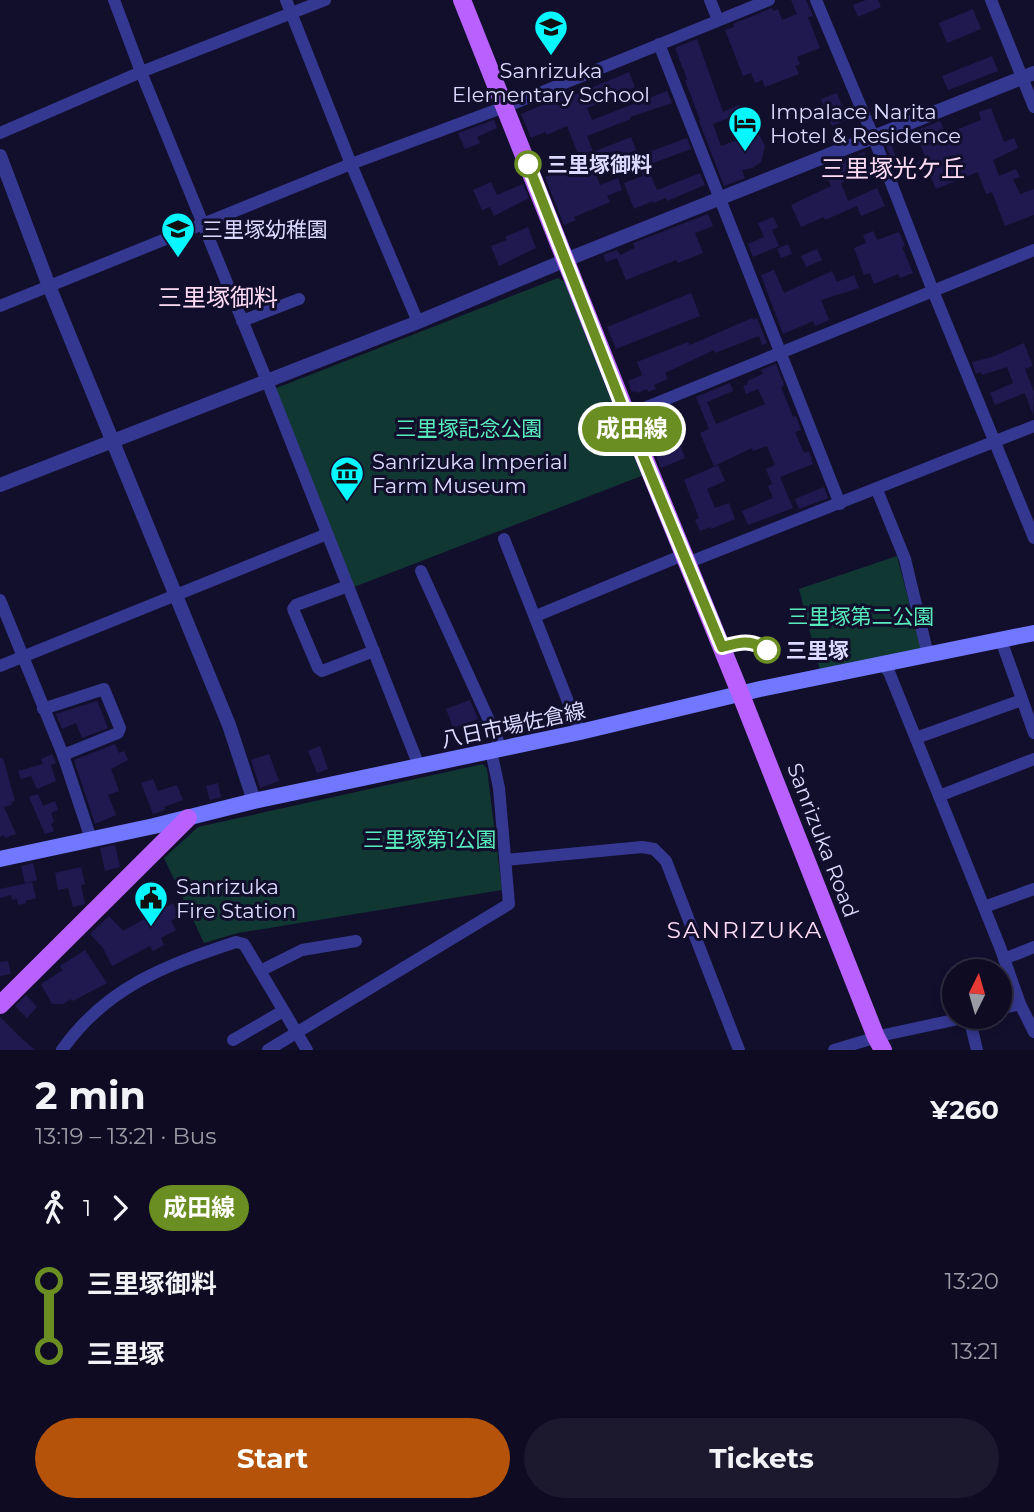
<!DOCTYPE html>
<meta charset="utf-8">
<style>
:root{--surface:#0e0b22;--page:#1c192f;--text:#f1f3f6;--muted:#9b9ba5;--line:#2e2b40;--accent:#b45309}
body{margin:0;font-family:Montserrat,"Noto Sans JP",sans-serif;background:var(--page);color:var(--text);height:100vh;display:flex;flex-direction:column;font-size:26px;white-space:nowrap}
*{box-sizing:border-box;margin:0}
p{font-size:23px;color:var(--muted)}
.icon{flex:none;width:38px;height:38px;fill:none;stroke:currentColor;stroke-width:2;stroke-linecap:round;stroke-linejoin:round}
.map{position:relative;height:1050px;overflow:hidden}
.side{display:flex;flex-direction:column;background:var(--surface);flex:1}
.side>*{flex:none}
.badge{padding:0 14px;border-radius:23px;font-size:24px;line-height:46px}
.needle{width:46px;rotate:5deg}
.fabs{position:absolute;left:942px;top:959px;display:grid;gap:14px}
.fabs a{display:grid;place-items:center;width:70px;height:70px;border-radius:50%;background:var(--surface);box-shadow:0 4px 10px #0003,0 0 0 2px var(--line);font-size:35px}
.map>.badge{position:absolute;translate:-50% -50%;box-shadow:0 0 0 4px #fff}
.legs{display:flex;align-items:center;gap:10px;height:77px;padding:0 35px;font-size:23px}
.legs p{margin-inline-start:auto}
.headline{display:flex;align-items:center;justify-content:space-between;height:119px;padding:0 35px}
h1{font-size:38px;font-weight:700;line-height:52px}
.action{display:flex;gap:14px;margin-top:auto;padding:14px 35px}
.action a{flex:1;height:80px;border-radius:42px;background:var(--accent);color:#fff;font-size:28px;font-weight:700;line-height:80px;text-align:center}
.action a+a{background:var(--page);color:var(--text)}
ul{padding:0 35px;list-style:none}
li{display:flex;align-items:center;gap:24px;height:70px;font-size:26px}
li i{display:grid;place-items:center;width:10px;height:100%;margin:0 9px;background:currentColor}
li i::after{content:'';width:18px;height:18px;margin:-9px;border:5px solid;border-radius:50%;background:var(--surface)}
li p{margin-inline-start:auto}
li:first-child i{background:linear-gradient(#0000 50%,currentColor 0)}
li:last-child i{background:linear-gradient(currentColor 50%,#0000 0)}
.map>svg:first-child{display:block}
</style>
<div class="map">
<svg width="1034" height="1050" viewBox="0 0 1034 1050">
<rect width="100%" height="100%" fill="#120f2d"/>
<!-- green -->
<g fill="#113733">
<polygon points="558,278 568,284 644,475 354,587 274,389"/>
<polygon points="897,556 922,651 820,671 799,589"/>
<polygon points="483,764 487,769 502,890 238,933 204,943 164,858 198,827"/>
</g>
<!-- building -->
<g fill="#20194f" fill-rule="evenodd">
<polygon points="791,0 806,0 813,16 808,17 820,48 797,57 800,64 795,66 799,74 765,87 762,80 755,83 751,73 743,76 725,30 734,27 733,24 772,8 773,11 778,9 782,20 797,14"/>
<polygon points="866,0 878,0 881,7 858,17 853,5"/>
<polygon points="973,9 981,29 947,43 939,23"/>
<path d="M697 39 723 112 739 105 748 130 760 136 765 146 761 162 752 168 742 170 745 178 724 186 699 121 700 120 685 80 687 79 675 48ZM731 117 740 139 721 146 713 124Z"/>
<polygon points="992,56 998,71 948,90 942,76"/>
<polygon points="629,72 635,87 587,108 592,120 667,91 672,103 630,117 631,119 587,136 593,152 631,137 636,150 593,167 600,185 618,178 622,190 607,196 610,202 574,217 576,220 564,225 545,177 582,164 567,126 547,135 545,132 531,138 521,114 547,103 546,100 572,89 574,95"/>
<polygon points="837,93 847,120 832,126 821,99"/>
<polygon points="991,108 1004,142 1014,138 1018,148 993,160 999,176 1016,169 1020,177 1013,179 1020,194 1034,189 1034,215 1005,226 992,192 986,194 978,172 936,189 927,168 901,178 898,170 926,159 918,139 911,141 908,134 940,121 946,134 981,120 979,112"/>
<polygon points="494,120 497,128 477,137 480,143 465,149 458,133"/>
<polygon points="687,138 691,149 653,163 649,152"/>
<polygon points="890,141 900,167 895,169 885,143"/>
<polygon points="864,152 871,170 841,183 848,201 877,188 885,206 861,216 857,206 825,220 824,217 801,227 791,205 831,186 823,169"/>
<polygon points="648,168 657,190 700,173 705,185 667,201 666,198 653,203 653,201 634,209 624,183 643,176 640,171"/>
<polygon points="491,182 497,195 523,184 529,198 494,216 490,207 482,210 473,190"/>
<polygon points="708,214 713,226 695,233 703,253 678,263 676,260 626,280 617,258 606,262 603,255 617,250 620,255 635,248 633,243"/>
<polygon points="773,217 778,227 772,230 779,246 753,257 748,244 764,237 758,223"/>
<polygon points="528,227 536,248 499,266 491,246 507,240 505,237"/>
<polygon points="873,231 877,240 899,232 905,246 902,247 913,273 900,278 898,274 874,284 870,273 864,275 854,248 866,243 863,235"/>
<polygon points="788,244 792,254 781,258 777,249"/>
<polygon points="817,249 822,260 806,267 801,256"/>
<polygon points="774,270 784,293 832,271 837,282 854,275 859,288 821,300 829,320 815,326 813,321 783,334 761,275"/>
<polygon points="691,293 700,316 616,349 607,327"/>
<polygon points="752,318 753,320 757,318 767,343 762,345 759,336 715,353 714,350 665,373 668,379 654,385 656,389 648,392 647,389 637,393 636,391 632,392 628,381 642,375 637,362 688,342 690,345"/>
<polygon points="1024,343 1033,366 1025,369 1034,392 1033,415 1025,393 995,405 990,393 1013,383 1007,367 982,375 981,372 976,374 972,362 992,357"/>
<polygon points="776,364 784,385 781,387 793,417 796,416 801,430 795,432 804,453 809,451 813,464 780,477 793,508 748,525 742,511 773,498 768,486 772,484 766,469 775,465 767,446 753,451 752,448 714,466 700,433 709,429 696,397 730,383 733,391 707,402 716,424 765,404 758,389 746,394 743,386 748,384 747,381 763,374 761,370"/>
<polygon points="666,408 685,458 661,468 654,451 660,449 647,416"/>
<polygon points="718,465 725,481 707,489 715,508 729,503 735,519 711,529 710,527 700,531 695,520 699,518 684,480"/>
<polygon points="824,487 828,498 799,509 795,499"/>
<polygon points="470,700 478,719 453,728 446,709"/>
<polygon points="97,701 108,728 82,738 76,723 62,729 56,714"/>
<polygon points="115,744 119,753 124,751 128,760 111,769 119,791 108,795 116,815 95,824 74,760"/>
<polygon points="320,746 328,769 317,773 308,751"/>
<polygon points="52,754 56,763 51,765 56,781 37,789 31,776 21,779 18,771 43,764 41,759"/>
<polygon points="269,754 279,781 260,788 251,760"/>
<polygon points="0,758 3,758 15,801 11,802 12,805 4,807 16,834 5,838 4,835 0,837"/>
<polygon points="153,779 158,791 177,785 183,800 164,807 165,810 153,814 141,783"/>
<polygon points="218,783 221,797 210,800 206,786"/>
<polygon points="38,794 43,806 55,801 58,810 51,813 54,822 51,824 54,831 45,834 29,797"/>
<polygon points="115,845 120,867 105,871 100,848"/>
<polygon points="33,863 37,880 25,883 21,866"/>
<polygon points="81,867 85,884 81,885 85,904 73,907 68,888 58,890 55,873"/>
<polygon points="32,882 36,898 25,901 26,903 18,905 17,899 12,900 11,895 0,898 0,889"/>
<polygon points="173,903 180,916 171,921 176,930 161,938 164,945 153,951 150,946 112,966 103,948 90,934 109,916 123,931"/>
<polygon points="85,950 107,983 73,1001 71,999 63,1004 52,1004 41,984 63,970 60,966"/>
<polygon points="8,961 11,974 0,976 0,962"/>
<polygon points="26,995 37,1007 27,1018 15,1006"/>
<polygon points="0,1017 20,1037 35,1050 0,1050"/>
</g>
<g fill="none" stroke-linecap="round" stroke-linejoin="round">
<!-- minor -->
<g stroke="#353890" stroke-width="12">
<polyline points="114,0 141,72 267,381 419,766"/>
<polyline points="286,0 351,164 418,322"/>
<polyline points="710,0 718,20"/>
<polyline points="816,0 873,136 933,291 1034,538"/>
<polyline points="991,0 1034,107"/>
<polyline points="659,44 840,504"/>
<polyline points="0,133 141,72 325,0"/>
<polyline points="0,306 351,164 515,103 769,0"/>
<polyline points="242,321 299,299"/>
<polyline points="627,415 1034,250"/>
<polyline points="877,490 905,559 928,655"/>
<polyline points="504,539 580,732"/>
<polyline points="687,563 1034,426"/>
<polyline points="421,571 497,738 500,749"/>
<polyline points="348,586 296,605 293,609 318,668 322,671 374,651"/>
<polyline points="0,600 63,755 91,839"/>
<polyline points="536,616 683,555"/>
<polyline points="1001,640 1034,733"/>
<polyline points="883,665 889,672 1000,947 1020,1004 1034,1032"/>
<polyline points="0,666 327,534"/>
<polyline points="43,709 104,689 120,728 118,733 63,755"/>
<polyline points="916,738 1022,700"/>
<polyline points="939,796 1034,759"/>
<polyline points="506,860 642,847 654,849 666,861 739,1050"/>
<polyline points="984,907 1034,889"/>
<polyline points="1004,959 1034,947"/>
<polyline points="260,971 302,950 356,941"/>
<polyline points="999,1009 1020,1004"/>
<polyline points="969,1017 977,1050"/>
<polyline points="233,1040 283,1011"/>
<path d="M62 1050C106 987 166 965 236 942L244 944 307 1050"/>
<polyline points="268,1050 509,904 499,788 491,751"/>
<polyline points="834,1050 884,1035 968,1017"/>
</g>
<!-- tertiary -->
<g stroke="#353890" stroke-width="14">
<polyline points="0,156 49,286 229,725 254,801"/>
<polyline points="0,485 418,322 573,257 1034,73"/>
</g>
<!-- secondary -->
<polyline stroke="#7177ff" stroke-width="16" points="0,859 154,826 254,801 580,732 760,689 1034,633"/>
<!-- primary -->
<g stroke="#b961ff" stroke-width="18">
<polyline points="462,0 627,415 741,695 876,1037 883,1050"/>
<polyline points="0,1005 188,818"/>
</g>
</g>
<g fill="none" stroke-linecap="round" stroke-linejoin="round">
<!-- line-1 casing -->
<g stroke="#fff" stroke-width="16">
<path id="line-1" d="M528 164 626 415 722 647C740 642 751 639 767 650"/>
</g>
<!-- line-1 -->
<use href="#line-1" stroke="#6b8e23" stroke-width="10"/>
</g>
<!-- icons -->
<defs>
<g id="school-pin" transform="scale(1.75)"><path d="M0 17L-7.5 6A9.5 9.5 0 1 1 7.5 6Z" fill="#06f7ff" stroke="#120f2d"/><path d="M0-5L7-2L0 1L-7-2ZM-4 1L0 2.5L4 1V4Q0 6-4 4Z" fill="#111"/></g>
<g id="hotel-pin" transform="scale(1.75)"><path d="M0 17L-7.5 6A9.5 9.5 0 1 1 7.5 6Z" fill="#06f7ff" stroke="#120f2d"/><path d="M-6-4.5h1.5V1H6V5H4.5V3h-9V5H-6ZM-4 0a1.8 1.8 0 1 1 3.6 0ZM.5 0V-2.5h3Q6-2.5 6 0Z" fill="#111"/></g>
<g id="museum-pin" transform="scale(1.75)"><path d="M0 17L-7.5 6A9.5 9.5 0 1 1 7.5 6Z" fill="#06f7ff" stroke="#120f2d"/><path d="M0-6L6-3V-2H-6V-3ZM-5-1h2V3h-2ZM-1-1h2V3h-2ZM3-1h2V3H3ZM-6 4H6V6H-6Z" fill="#111"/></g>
<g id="civic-pin" transform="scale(1.75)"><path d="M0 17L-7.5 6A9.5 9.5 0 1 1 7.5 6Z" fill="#06f7ff" stroke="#120f2d"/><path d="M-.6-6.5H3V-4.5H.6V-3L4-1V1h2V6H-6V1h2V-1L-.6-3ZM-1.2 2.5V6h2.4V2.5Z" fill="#111"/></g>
</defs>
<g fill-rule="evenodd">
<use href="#school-pin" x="551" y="27"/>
<use href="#hotel-pin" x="745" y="123"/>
<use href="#school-pin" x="178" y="229"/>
<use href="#museum-pin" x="347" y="473"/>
<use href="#civic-pin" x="151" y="898"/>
</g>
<!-- markers -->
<g fill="#fff" stroke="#6b8e23" stroke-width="3.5">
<circle cx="528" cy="164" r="12"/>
<circle cx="767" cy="650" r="12"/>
</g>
<g text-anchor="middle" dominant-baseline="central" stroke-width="6" stroke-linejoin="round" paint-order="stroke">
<!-- poi labels -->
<g font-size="21" fill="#dcdaff" stroke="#120f2d" text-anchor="start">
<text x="551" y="70" text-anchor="middle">Sanrizuka<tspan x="551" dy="24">Elementary School</tspan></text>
<text x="770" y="111">Impalace Narita<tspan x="770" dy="24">Hotel &amp; Residence</tspan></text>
<text x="202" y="229">三里塚幼稚園</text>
<text x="372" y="461">Sanrizuka Imperial<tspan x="372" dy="24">Farm Museum</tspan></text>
<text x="176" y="886">Sanrizuka<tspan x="176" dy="24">Fire Station</tspan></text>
</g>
<!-- stop labels -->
<g font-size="21" font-weight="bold" fill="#dcdaff" stroke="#120f2d" text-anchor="start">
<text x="547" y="164">三里塚御料</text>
<text x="786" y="650">三里塚</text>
</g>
<!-- park labels -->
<g font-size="21" fill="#59ecbd" stroke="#120f2d">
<text x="469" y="428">三里塚記念公園</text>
<text x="861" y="616">三里塚第二公園</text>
<text x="430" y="839">三里塚第1公園</text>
</g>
<!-- street labels -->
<g font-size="21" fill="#dcdaff" stroke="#120f2d">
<text transform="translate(513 725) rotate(-12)">八日市場佐倉線</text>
<text transform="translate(823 840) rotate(69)">Sanrizuka Road</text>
</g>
<!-- neighbourhood labels -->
<g font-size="23" letter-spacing="2" fill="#ffdcf5" stroke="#120f2d">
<text x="745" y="930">SANRIZUKA</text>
</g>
<!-- quarter labels -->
<g font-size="24" fill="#ffdcf5" stroke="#120f2d">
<text x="893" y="168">三里塚光ケ丘</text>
<text x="218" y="297">三里塚御料</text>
</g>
</g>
</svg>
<div class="fabs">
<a><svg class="needle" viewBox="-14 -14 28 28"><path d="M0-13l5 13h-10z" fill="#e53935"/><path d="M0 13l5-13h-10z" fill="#9b9ba5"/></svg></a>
</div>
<b class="badge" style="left:632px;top:429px;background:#6b8e23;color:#fff">成田線</b>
</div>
<section class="side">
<div class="headline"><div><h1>2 min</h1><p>13:19 – 13:21 · Bus</p></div><b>¥260</b></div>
<div class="legs"><svg class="icon" aria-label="walk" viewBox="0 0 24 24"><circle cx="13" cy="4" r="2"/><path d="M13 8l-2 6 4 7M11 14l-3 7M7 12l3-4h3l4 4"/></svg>1<svg class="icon" aria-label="forward" viewBox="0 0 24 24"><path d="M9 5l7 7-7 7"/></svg><b class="badge" style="background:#6b8e23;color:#fff">成田線</b></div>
<ul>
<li><i style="color:#6b8e23"></i><b>三里塚御料</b><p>13:20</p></li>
<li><i style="color:#6b8e23"></i><b>三里塚</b><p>13:21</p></li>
</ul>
<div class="action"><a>Start</a><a>Tickets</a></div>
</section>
